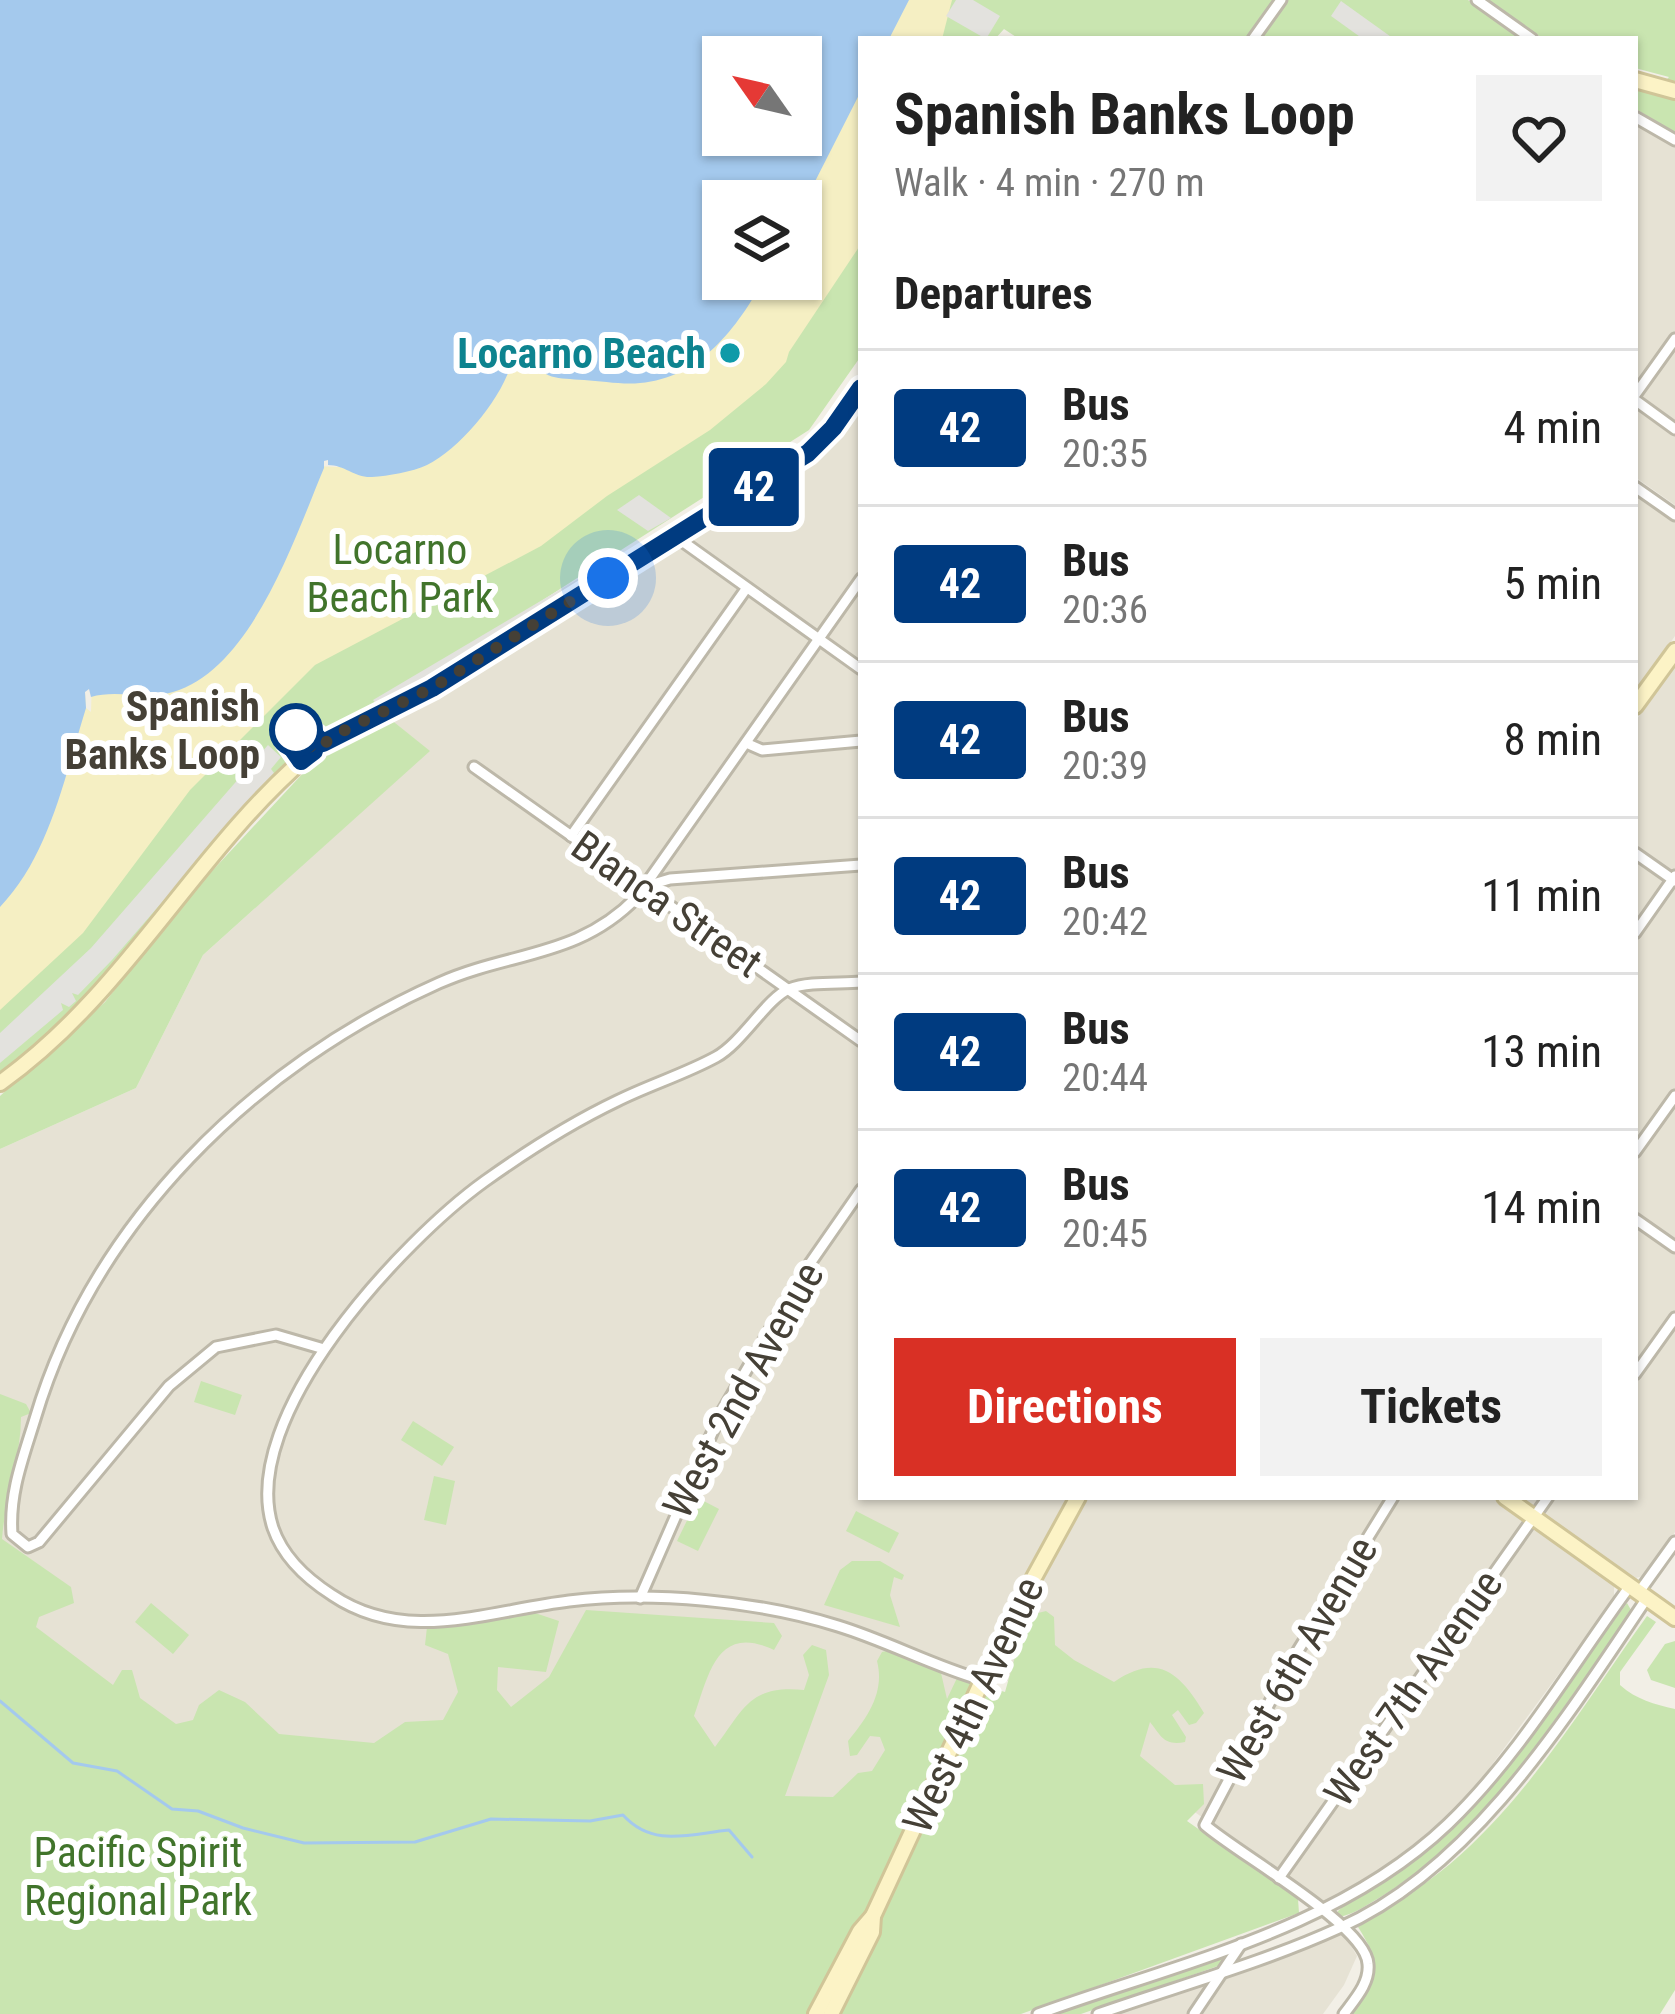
<!DOCTYPE html>
<meta charset="utf-8">
<style>
:root{--surface:#fff;--page:#f2f2f2;--text:#222;--muted:#767676;--line:#e0e0e0;--accent:#d93025}
body{margin:0;font-family:"Roboto Condensed",sans-serif;background:var(--page);color:var(--text);height:100vh;display:flex;flex-direction:column;font-size:45px;white-space:nowrap}
*{box-sizing:border-box;margin:0}
p{font-size:39px;color:var(--muted)}
.icon{flex:none;width:66px;height:66px;fill:none;stroke:currentColor;stroke-width:2;stroke-linecap:round;stroke-linejoin:round}
.map{position:relative;flex:1;overflow:hidden}
.details{position:absolute;left:858px;top:36px;width:780px;height:1464px;display:flex;flex-direction:column;background:var(--surface);border-radius:0px;box-shadow:0 3px 9px #0004}
.details>*{flex:none}
.badge{padding:0 24px;border-radius:9px;font-size:42px;line-height:78px}
.needle{width:78px;rotate:304deg}
.controls{position:absolute;left:702px;top:36px;display:grid;gap:24px}
.controls a{display:grid;place-items:center;width:120px;height:120px;border-radius:0px;background:var(--surface);box-shadow:0 3px 9px #0004;font-size:60px}
.you{position:absolute;width:60px;height:60px;margin:-30px;border:9px solid #fff;border-radius:50%;background:#1a73e8;box-shadow:0 0 0 18px #1a73e833}
.map>.badge{position:absolute;translate:-50% -50%;box-shadow:0 0 0 6px #fff}
h2{padding:0 36px;font-size:45px;line-height:108px}
.round{display:grid;place-items:center;flex:none;width:126px;height:126px;border-radius:0px;background:var(--page)}
.overview{display:flex;align-items:center;justify-content:space-between;height:204px;padding:0 36px}
h1{font-size:57px;font-weight:700;line-height:90px}
.cta{display:flex;gap:24px;margin-top:auto;padding:24px 36px}
.cta a{flex:1;height:138px;border-radius:0px;background:var(--accent);color:#fff;font-size:48px;font-weight:700;line-height:138px;text-align:center}
.cta a+a{background:var(--page);color:var(--text)}
ul{padding:0;list-style:none}
li{display:flex;align-items:center;gap:36px;height:156px;padding:0 36px;border-top:3px solid var(--line)}
li div{flex:1}
li b{display:block;font-size:45px}
li em{font-style:normal}
li .badge{min-width:132px;font-weight:700;text-align:center}
.map>svg:first-child{display:block}
</style>
<div class="map">
<svg width="1675" height="2014" viewBox="0 0 1675 2014">
<rect width="100%" height="100%" fill="#f2efe6"/>
<!-- residential -->
<g fill="#e6e2d4">
<polygon points="1635,123 1675,146 1675,505 1635,477"/>
<polygon points="861,397 861,1497 1071,1497 1032,1561 883,1853 258,1769 0,1642 0,1149 136,1088 203,955 429,751 389,718 431,695 811,458"/>
<polygon points="1635,492 1675,520 1675,636 1635,692"/>
<polygon points="1675,665 1675,1532 1643,1576 1636,1578 1626,1571 1614,1588 1614,1599 1469,1796 1395,1861 1352,1890 1323,1902 1005,1679 1000,1664 1038,1584 1088,1497 1635,1497 1635,722"/>
<polygon points="1344,1934 1357,1956 1344,1985 1323,2014 1114,2014 1324,1937"/>
</g>
<!-- green -->
<g fill="#c9e5b0">
<polygon points="909,0 1468,0 1523,39 1019,39 1004,29 995,39 889,39"/>
<polygon points="1485,0 1675,0 1675,135 1635,108 1636,90 1656,91 1669,77 1635,68 1635,39 1544,39"/>
<polygon points="861,91 861,356 809,430 305,752 135,947 54,1031 0,1072 0,920 64,819 92,710 206,690 801,279"/>
<polygon points="389,718 430,751 203,955 136,1088 0,1149 0,1096 105,1002 187,898 319,756"/>
<polygon points="201,1381 242,1395 235,1415 194,1402"/>
<path d="M0 1394 26 1404 31 1413 21 1417C21 1458 5 1497 2 1539L71 1587 74 1603 39 1617 36 1627 113 1685 122 1670H132L140 1698 176 1724 193 1720 199 1705 219 1690 245 1702 279 1734 374 1743 405 1722 443 1720 458 1692 448 1654 425 1645 427 1627 535 1613 559 1621 546 1672 498 1667 497 1690 511 1707 549 1677 586 1610 774 1623 782 1636 774 1650C717 1623 709 1674 694 1716L715 1747C745 1708 749 1685 804 1690L809 1675 803 1655 812 1645 826 1650 829 1675 785 1796 833 1797 858 1773 872 1771 885 1750 880 1737 870 1736 857 1755 850 1756 848 1741C868 1717 885 1692 877 1661L882 1652 895 1649 941 1673 947 1699 957 1678 1005 1692 1019 1643 1038 1613 1046 1611 1054 1617 1055 1645 1074 1660 1114 1682C1158 1652 1180 1673 1204 1713L1196 1723 1189 1725 1178 1710 1172 1715 1186 1737 1185 1742C1164 1746 1161 1736 1150 1722L1140 1756 1175 1785 1203 1784 1204 1804 1187 1821 1298 1899 1299 1913 1021 2014H0Z"/>
<polygon points="413,1421 454,1447 442,1466 401,1440"/>
<polygon points="434,1476 455,1481 446,1525 424,1520"/>
<polygon points="698,1498 719,1509 698,1551 677,1541"/>
<polygon points="856,1511 899,1533 889,1553 846,1531"/>
<polygon points="852,1561 880,1561 904,1575 902,1580 894,1577 890,1595 900,1627 824,1605 840,1570"/>
<polygon points="151,1603 189,1635 173,1654 135,1622"/>
<path d="M1627 1603 1631 1610 1622 1626C1550 1724 1486 1833 1379 1898 1365 1906 1353 1915 1338 1917L1336 1913 1345 1904 1432 1844 1490 1787Z"/>
<path d="M1647 1616 1656 1622 1620 1672V1685C1637 1700 1654 1704 1675 1709V1990L1660 2014H1350C1377 1975 1384 1968 1358 1927 1389 1907 1421 1888 1450 1864 1530 1796 1586 1701 1647 1616Z"/>
<polygon points="1675,1641 1675,1688 1651,1680 1647,1670 1665,1644"/>
<polygon points="1224,1957 1218,1966 1081,2014 1054,2014"/>
</g>
<!-- sand -->
<g fill="#f5efc3">
<polygon points="883,0 952,0 942,39 864,39"/>
<polygon points="861,44 861,244 789,352 786,362 766,384 710,430 607,496 541,546 315,665 190,790 83,933 0,1010 0,889 85,692 86,708 91,712 92,680 316,466 361,468 511,355 738,279 801,279 801,201"/>
</g>
<!-- parking -->
<g fill="#e3e2de">
<polygon points="956,0 973,0 1000,16 986,39 946,16"/>
<polygon points="1341,1 1394,39 1363,39 1331,16"/>
<polygon points="639,495 671,518 648,531 617,510"/>
<polygon points="605,563 608,567 377,705 373,700"/>
<polygon points="268,745 281,757 271,769 274,773 112,960 78,995 72,993 76,1001 69,1007 61,1003 63,1010 0,1063 0,1033 91,948"/>
</g>
<!-- water -->
<path fill="#a4c9ed" fill-rule="evenodd" d="M0 0H909L889 39H861V91L801 209V201H723V279H764C738 327 700 378 640 383 623 385 602 381 584 380 557 378 544 380 527 357H513C505 395 462 447 427 465 412 472 388 476 372 477 355 478 345 465 328 465V460L324 461V468C295 537 252 669 173 692 147 700 115 689 91 697L89 689 85 692 86 708C65 775 50 855 0 907ZM723 57H801V135H723Z"/>
<g fill="none" stroke-linecap="round" stroke-linejoin="round">
<!-- stream -->
<path stroke="#a4c9ed" stroke-width="3" d="M0 1701 73 1763 117 1771 172 1809 198 1811 243 1828 304 1843 415 1842 491 1819 590 1821 623 1815C653 1848 689 1834 729 1830L752 1857"/>
<!-- street casing -->
<g stroke="#bdb8a9" stroke-width="15">
<g id="street">
<polyline points="1477,0 1532,39"/>
<polyline points="1253,39 1281,0"/>
<polyline points="1635,117 1675,140"/>
<polyline points="1635,395 1675,339"/>
<polyline points="1635,400 1675,429"/>
<polyline points="1635,487 1675,515"/>
<polyline points="675,536 861,669"/>
<polyline points="746,743 762,750 861,741"/>
<polyline points="474,767 861,1041"/>
<polyline points="571,836 746,589"/>
<polyline points="1635,853 1675,881"/>
<polyline points="643,887 670,879 861,865"/>
<polyline points="1635,933 1675,876"/>
<path d="M861 982C840 984 809 981 789 989 767 998 742 1043 716 1057 685 1074 649 1085 617 1101 571 1123 527 1151 485 1181 403 1240 236 1417 273 1528 283 1557 307 1579 332 1595 406 1645 487 1611 569 1601 651 1591 759 1601 838 1626 887 1641 933 1666 982 1680"/>
<polyline points="1635,1152 1675,1096"/>
<polyline points="1635,1219 1675,1247"/>
<path d="M324 1349 276 1335 216 1347 169 1386 39 1542 28 1547 12 1534C9 1493 23 1458 35 1419 93 1223 254 1065 439 983 511 951 578 958 637 897L861 579"/>
<polyline points="1635,1374 1675,1318"/>
<polyline points="1639,1592 1675,1542"/>
<polyline points="640,1598 719,1417 802,1275 861,1190"/>
<polyline points="1279,1878 1548,1497"/>
<path d="M1038 2014C1178 1963 1337 1930 1448 1824 1520 1755 1571 1666 1630 1586"/>
<path d="M1098 2014C1178 1986 1262 1963 1339 1928 1473 1869 1568 1715 1647 1598"/>
<polyline points="1194,2014 1241,1944"/>
<path d="M1344 2014C1355 1999 1370 1983 1368 1964 1366 1925 1238 1854 1205 1825L1291 1662 1393 1497"/>
</g>
</g>
<!-- secondary casing -->
<g stroke="#d0c598" stroke-width="20">
<g id="secondary">
<polyline points="1635,80 1675,91"/>
<polyline points="1635,706 1675,651"/>
<path d="M0 1083C128 992 195 850 313 751L337 734 432 688 795 462 825 437 861 388"/>
<polyline points="1505,1497 1675,1618"/>
<polyline points="816,2014 860,1931 873,1916 1009,1623 1078,1497"/>
<polyline points="831,2014 872,1932 873,1916"/>
</g>
</g>
<!-- street -->
<use href="#street" stroke="#fff" stroke-width="9"/>
<!-- secondary -->
<use href="#secondary" stroke="#fcf3c6" stroke-width="14"/>
</g>
<g fill="none" stroke-linecap="round" stroke-linejoin="round">
<!-- line casing -->
<g stroke="#fff" stroke-width="27">
<polyline id="line" points="314,751 301,761 287,741 296,730 315,735 323,743 432,688 808,453 833,428 861,388"/>
</g>
<!-- line -->
<use href="#line" stroke="#003b80" stroke-width="18"/>
<!-- walk -->
<polyline stroke="#454036" stroke-width="12" stroke-dasharray="0 21.6" points="296,730 314,751 337,734 432,688 608,578"/>
</g>
<!-- markers -->
<circle fill="#0f9aa8" stroke="#fff" stroke-width="4.5" cx="730" cy="353" r="12"/>
<circle fill="#fff" stroke="#003b80" stroke-width="6" cx="296" cy="730" r="24"/>
<g text-anchor="middle" dominant-baseline="central" stroke-width="12" stroke-linejoin="round" paint-order="stroke">
<!-- culture labels -->
<g font-size="42" font-weight="bold" fill="#0d838f" stroke="#fff" text-anchor="end">
<text x="706" y="353">Locarno Beach</text>
</g>
<!-- park labels -->
<g font-size="42" fill="#41742b" stroke="#fff">
<text x="400" y="549">Locarno<tspan x="400" dy="48">Beach Park</tspan></text>
<text x="138" y="1852">Pacific Spirit<tspan x="138" dy="48">Regional Park</tspan></text>
</g>
<!-- stop labels -->
<g font-size="42" font-weight="bold" fill="#454036" stroke="#fff" text-anchor="end">
<text x="260" y="706">Spanish<tspan x="260" dy="48">Banks Loop</tspan></text>
</g>
<!-- street labels -->
<g font-size="42" fill="#454036" stroke="#fff">
<text transform="translate(667 904) rotate(35)">Blanca Street</text>
<text transform="translate(743 1390) rotate(-61)">West 2nd Avenue</text>
<text transform="translate(1297 1660) rotate(-60)">West 6th Avenue</text>
<text transform="translate(1413 1688) rotate(-55)">West 7th Avenue</text>
<text transform="translate(973 1705) rotate(-65)">West 4th Avenue</text>
</g>
</g>
</svg>
<div class="controls">
<a><svg class="needle" viewBox="-14 -14 28 28"><path d="M0-13l5 13h-10z" fill="#e53935"/><path d="M0 13l5-13h-10z" fill="#767676"/></svg></a>
<a><svg class="icon" aria-label="layers" viewBox="0 0 24 24"><path d="M12 4l9 5-9 5-9-5zM3 14l9 5 9-5"/></svg></a>
</div>
<div class="you" style="left:608px;top:578px"></div>
<b class="badge" style="left:754px;top:487px;background:#003b80;color:#fff">42</b>
<section class="details">
<div class="overview"><div><h1>Spanish Banks Loop</h1><p>Walk · 4 min · 270 m</p></div><a class="round"><svg class="icon" aria-label="heart" viewBox="0 0 24 24"><path d="M12 20l-8-8c-3-5 5-10 8-4 3-6 11-1 8 4z"/></svg></a></div>
<h2>Departures</h2>
<ul>
<li><span class="badge" style="background:#003b80;color:#fff">42</span><div><b>Bus</b><p>20:35</p></div><em>4 min</em></li>
<li><span class="badge" style="background:#003b80;color:#fff">42</span><div><b>Bus</b><p>20:36</p></div><em>5 min</em></li>
<li><span class="badge" style="background:#003b80;color:#fff">42</span><div><b>Bus</b><p>20:39</p></div><em>8 min</em></li>
<li><span class="badge" style="background:#003b80;color:#fff">42</span><div><b>Bus</b><p>20:42</p></div><em>11 min</em></li>
<li><span class="badge" style="background:#003b80;color:#fff">42</span><div><b>Bus</b><p>20:44</p></div><em>13 min</em></li>
<li><span class="badge" style="background:#003b80;color:#fff">42</span><div><b>Bus</b><p>20:45</p></div><em>14 min</em></li>
</ul>
<div class="cta"><a>Directions</a><a>Tickets</a></div>
</section>
</div>
